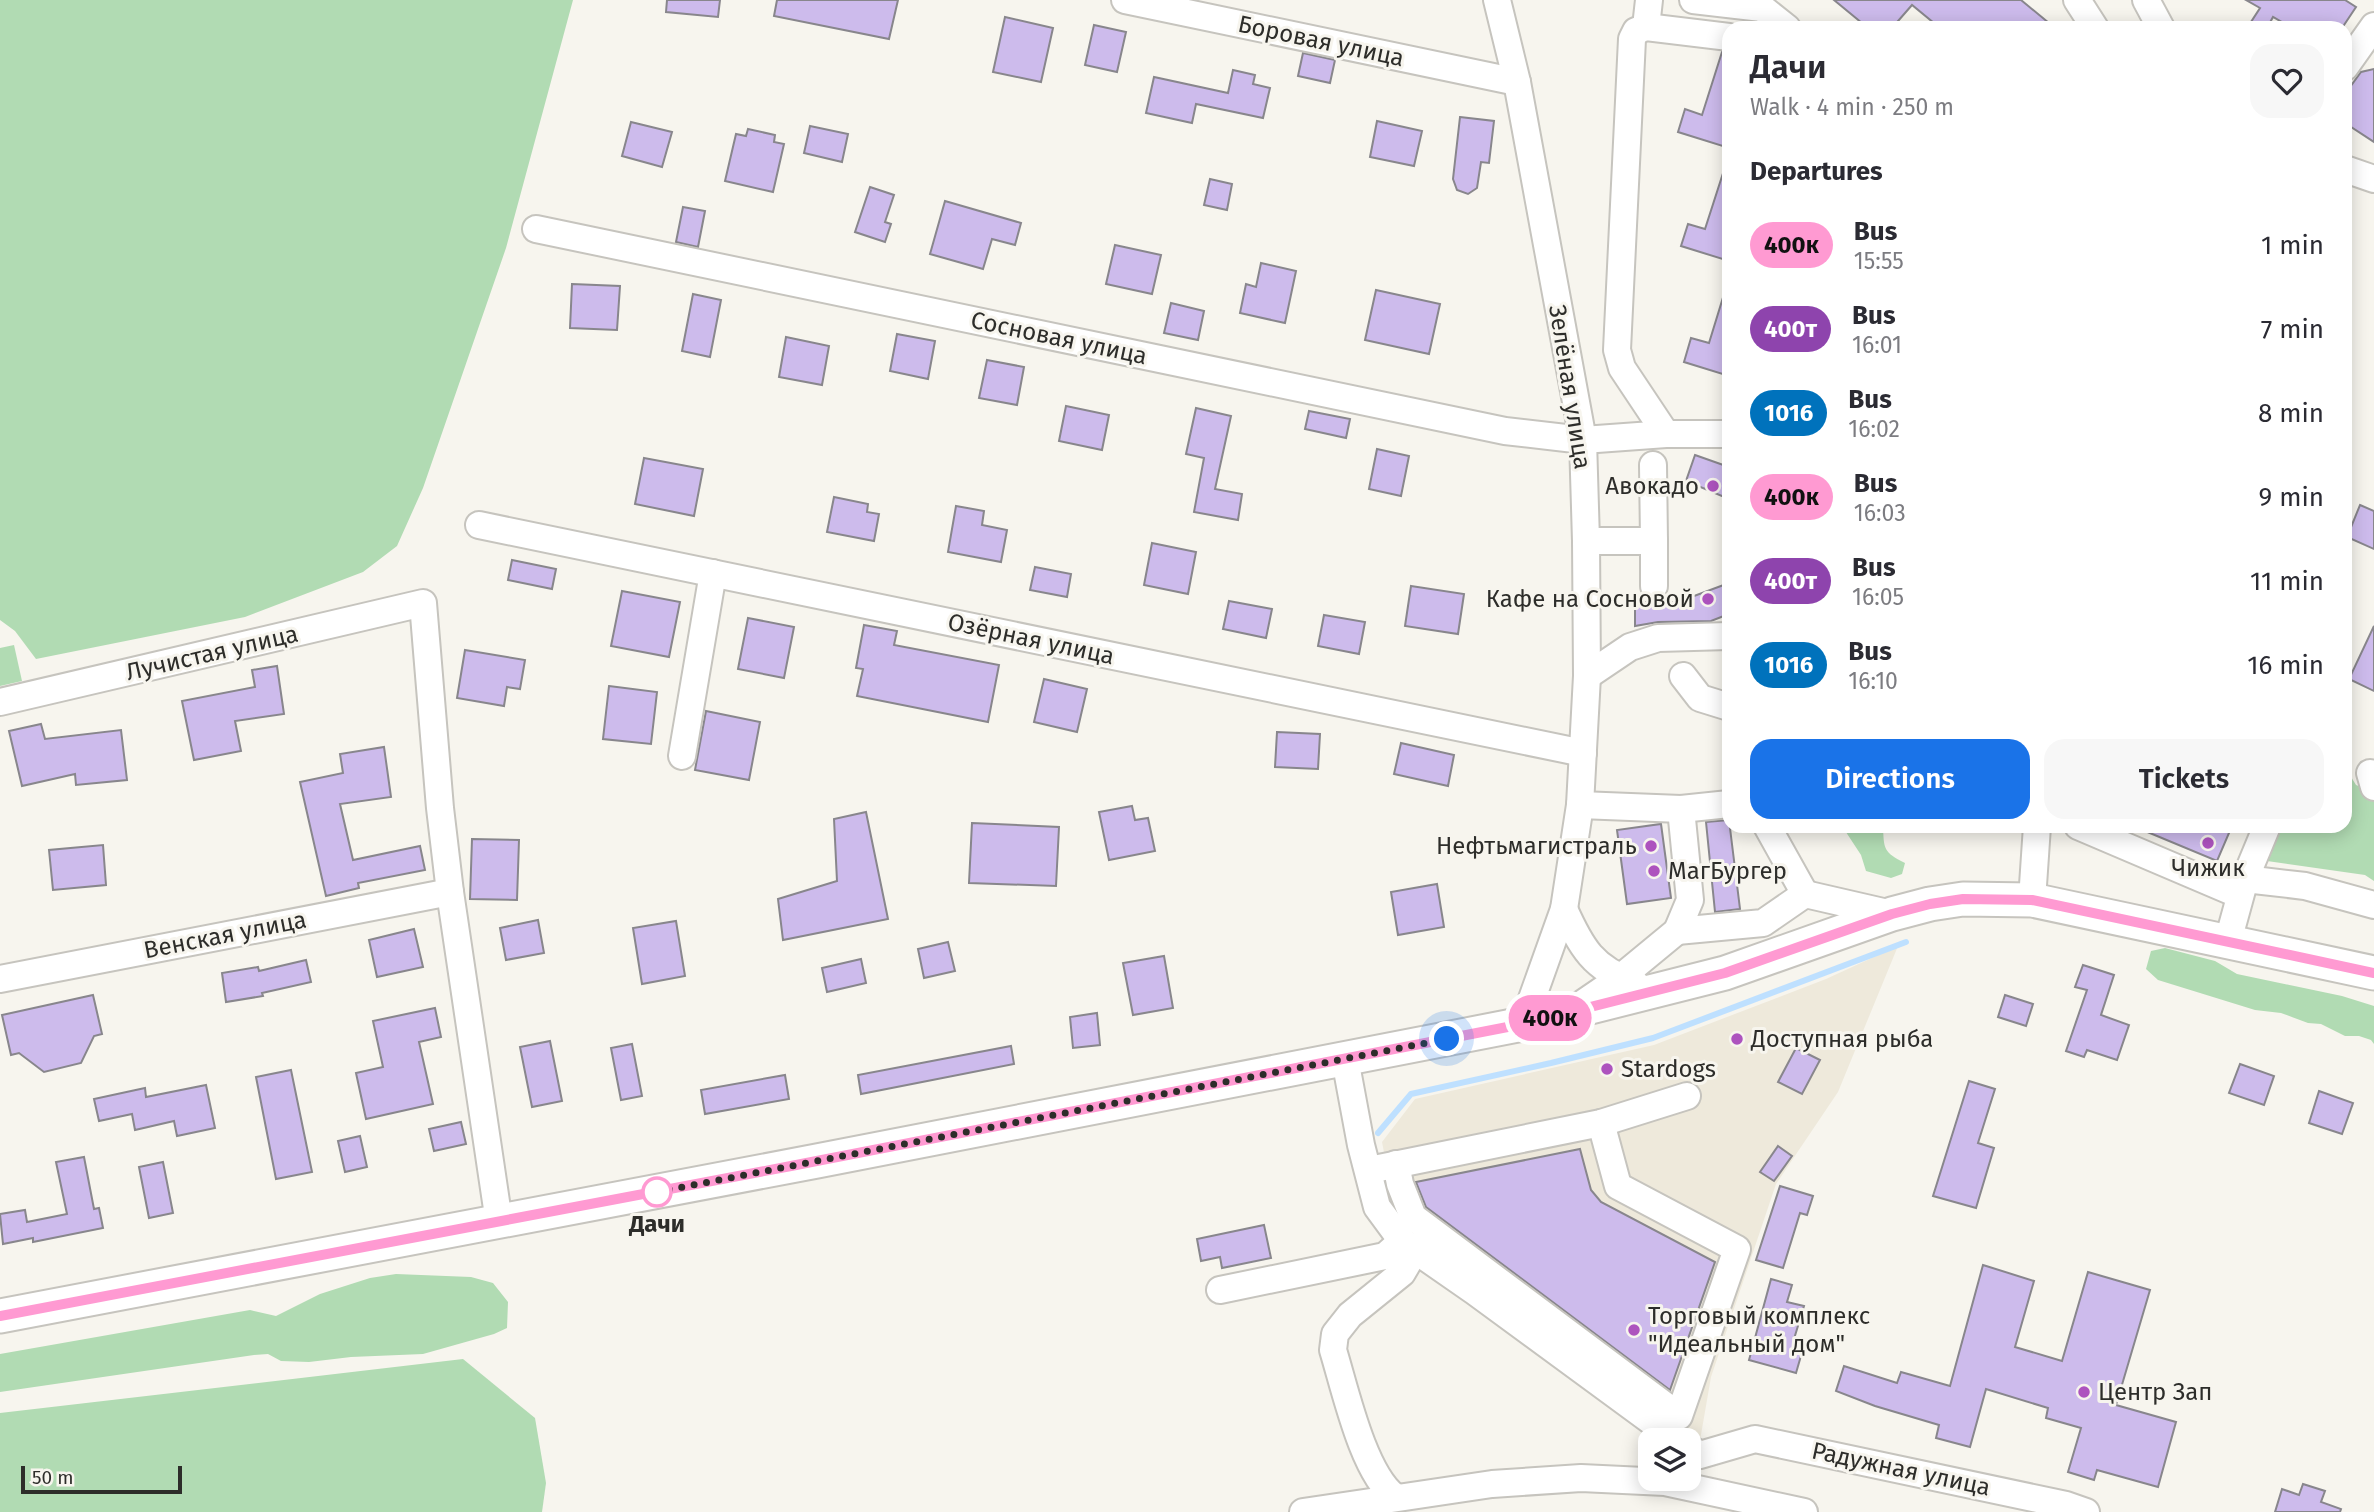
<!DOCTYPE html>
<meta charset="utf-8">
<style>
:root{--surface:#fff;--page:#f7f7f7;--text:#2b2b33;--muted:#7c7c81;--accent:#1a73e8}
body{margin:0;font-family:"Fira Sans",sans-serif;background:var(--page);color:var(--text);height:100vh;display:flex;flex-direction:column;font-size:26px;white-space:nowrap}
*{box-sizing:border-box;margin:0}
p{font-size:23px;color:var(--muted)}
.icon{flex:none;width:38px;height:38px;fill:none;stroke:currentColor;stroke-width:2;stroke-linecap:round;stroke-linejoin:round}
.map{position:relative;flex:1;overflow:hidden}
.panel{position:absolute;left:1722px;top:21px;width:630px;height:812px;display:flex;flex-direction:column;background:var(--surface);border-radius:21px;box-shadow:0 4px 18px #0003}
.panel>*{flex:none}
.badge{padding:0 14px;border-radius:23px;font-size:24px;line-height:46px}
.tools{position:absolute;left:1638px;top:1428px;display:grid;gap:14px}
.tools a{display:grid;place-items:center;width:63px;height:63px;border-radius:14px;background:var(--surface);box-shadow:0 4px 18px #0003;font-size:35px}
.scale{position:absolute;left:21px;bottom:18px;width:161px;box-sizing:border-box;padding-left:7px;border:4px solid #2d2d2a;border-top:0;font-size:19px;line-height:24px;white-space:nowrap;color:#2d2d2a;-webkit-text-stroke:5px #f7f5ee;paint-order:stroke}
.you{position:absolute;width:35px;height:35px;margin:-18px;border:5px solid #fff;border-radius:50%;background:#1a73e8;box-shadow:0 0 0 10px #1a73e833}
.map>.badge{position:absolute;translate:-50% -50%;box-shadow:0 0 0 4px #fff}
h2{padding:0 28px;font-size:26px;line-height:63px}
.round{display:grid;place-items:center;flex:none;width:74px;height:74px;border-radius:21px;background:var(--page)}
.head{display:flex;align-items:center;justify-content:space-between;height:119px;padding:0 28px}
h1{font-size:33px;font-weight:600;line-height:52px}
.primary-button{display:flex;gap:14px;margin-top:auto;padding:14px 28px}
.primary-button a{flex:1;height:80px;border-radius:21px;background:var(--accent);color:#fff;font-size:28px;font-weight:600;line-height:80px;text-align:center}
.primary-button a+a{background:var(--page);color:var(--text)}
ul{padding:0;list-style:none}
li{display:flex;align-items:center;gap:21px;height:84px;padding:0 28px}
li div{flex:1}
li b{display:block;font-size:26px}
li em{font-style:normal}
li .badge{min-width:77px;font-weight:700;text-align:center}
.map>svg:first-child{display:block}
</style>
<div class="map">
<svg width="2374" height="1512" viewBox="0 0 2374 1512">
<rect width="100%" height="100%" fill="#f7f5ee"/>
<!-- built -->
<polygon fill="#eee9db" points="1898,946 1838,1092 1776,1184 1711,1377 1699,1446 1416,1234 1395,1209 1382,1142 1415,1099 1654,1045 1826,979"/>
<!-- green -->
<g fill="#b1dbb3">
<polygon points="0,0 573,0 506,248 423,488 397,546 363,572 245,617 36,659 15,631 0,620"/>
<polygon points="14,645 22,681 0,686 0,648"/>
<polygon points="2345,767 2356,785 2374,792 2374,881 2365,875 2260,860 2271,826 2345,826"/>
<path d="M1842 826H1883C1884 849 1883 852 1905 863L1902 874 1891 878 1866 871 1861 855Z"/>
<polygon points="2165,948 2215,961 2237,974 2342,996 2374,1006 2374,1044 2371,1040 2359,1036 2345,1036 2321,1024 2308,1023 2281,1013 2255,1010 2158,980 2146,969 2151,951"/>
<polygon points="396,1274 471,1277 493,1283 508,1302 507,1328 494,1334 423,1354 351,1357 309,1362 281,1361 268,1354 254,1355 0,1392 0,1354 250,1310 276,1316 320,1294 370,1278"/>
<polygon points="463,1359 535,1418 546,1483 542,1512 0,1512 0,1413"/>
</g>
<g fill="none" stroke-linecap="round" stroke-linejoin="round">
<!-- stream -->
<polyline stroke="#bee0ff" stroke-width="6" points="1378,1133 1411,1094 1551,1063 1653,1038 1906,942"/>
</g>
<!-- building -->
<g fill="#cdbbec" stroke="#88868c" stroke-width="2">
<polygon points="667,0 720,0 718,17 666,12"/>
<polygon points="777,0 898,0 889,39 774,16"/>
<polygon points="1834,0 2021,0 2055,28 1940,28 1912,5 1892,28 1868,28"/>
<polygon points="2246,0 2345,0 2356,7 2342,28 2292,28 2273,17 2267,28 2261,28 2251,22 2260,8"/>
<polygon points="1005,17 1053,28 1041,82 993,72"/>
<polygon points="1094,25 1126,32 1117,72 1085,65"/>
<polygon points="1722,52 1729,52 1729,148 1678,132 1685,109 1702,115"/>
<polygon points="1303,53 1335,60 1330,83 1298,76"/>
<polygon points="2374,69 2374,142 2345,123 2345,94 2361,72"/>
<polygon points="1233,70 1255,75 1253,84 1270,88 1263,118 1196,104 1192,123 1146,113 1154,77 1228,93"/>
<polygon points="1460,117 1494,121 1489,163 1481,162 1477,188 1468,194 1457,190 1453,179"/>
<polygon points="1377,121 1422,131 1414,166 1370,157"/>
<polygon points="631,122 672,132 662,167 622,156"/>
<polygon points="810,126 848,134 842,162 804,153"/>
<polygon points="748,129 775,135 774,142 784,144 773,192 725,181 736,134 746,136"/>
<polygon points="1725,167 1729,167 1729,261 1681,246 1688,224 1705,229"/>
<polygon points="1210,179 1232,184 1227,210 1204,205"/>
<polygon points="870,187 894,195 885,222 891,224 885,242 855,232"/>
<polygon points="945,201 1021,223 1015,245 992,239 983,269 930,254"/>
<polygon points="683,207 705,211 698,247 676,242"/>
<polygon points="1115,245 1161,255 1152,294 1106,284"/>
<polygon points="1261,263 1296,271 1285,323 1240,313 1246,284 1256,287"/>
<polygon points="572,284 620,286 617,330 570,328"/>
<polygon points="1376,290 1440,304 1429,354 1365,340"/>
<polygon points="1725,291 1729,292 1729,376 1684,362 1691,338 1709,343"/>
<polygon points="693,294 721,300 710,357 682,351"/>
<polygon points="1171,303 1204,311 1198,340 1164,333"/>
<polygon points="897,334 935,341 928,379 890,371"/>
<polygon points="786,337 829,346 822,385 779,377"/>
<polygon points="987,360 1024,367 1017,405 979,398"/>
<polygon points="1066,406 1109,415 1102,450 1059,441"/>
<polygon points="1196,408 1231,416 1215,489 1242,494 1238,520 1194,512 1204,458 1186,454"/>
<polygon points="1309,411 1350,419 1346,438 1305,429"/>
<polygon points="1377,449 1409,456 1401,496 1369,489"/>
<polygon points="1695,455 1729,467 1729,499 1686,481"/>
<polygon points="644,458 703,469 694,516 635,504"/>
<polygon points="834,497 868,504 867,512 879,514 874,541 827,532"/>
<polygon points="2360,505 2374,511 2374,549 2347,537"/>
<polygon points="956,506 984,511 982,525 1007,530 1001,562 948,552"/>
<polygon points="1152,543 1196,552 1188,594 1144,585"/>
<polygon points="512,560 556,569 552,589 508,580"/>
<polygon points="1035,567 1071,574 1067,597 1030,590"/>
<polygon points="1729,583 1729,614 1711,621 1658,622 1635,626 1635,602 1678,602"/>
<polygon points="1411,586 1464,594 1458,634 1405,626"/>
<polygon points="622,591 680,602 669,657 611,646"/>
<polygon points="1229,601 1272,609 1266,638 1223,629"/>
<polygon points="1324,615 1365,622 1359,654 1318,646"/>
<polygon points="748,618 794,627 784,678 738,669"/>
<polygon points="864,625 897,631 894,645 999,665 988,722 857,696 863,669 856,668"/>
<polygon points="2374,626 2374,691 2349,679"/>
<polygon points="465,650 525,660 520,689 507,687 504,706 457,698"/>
<polygon points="277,666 284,714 235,721 241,751 194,760 182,701 255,687 252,670"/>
<polygon points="1044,679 1087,689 1077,732 1034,722"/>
<polygon points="609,686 657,692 651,744 603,739"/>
<polygon points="706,711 760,722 749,780 695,770"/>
<polygon points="41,724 45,739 121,730 127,780 76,785 75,774 22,786 9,731"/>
<polygon points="1277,732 1320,734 1318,769 1275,767"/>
<polygon points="1401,743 1454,755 1448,786 1394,774"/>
<polygon points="384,747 391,797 340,804 353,860 420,846 425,870 358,883 359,888 326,896 300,782 343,773 340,754"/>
<polygon points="1132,806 1135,820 1148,818 1155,851 1109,860 1099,812"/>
<polygon points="866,812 888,919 783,940 778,899 837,881 834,819"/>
<polygon points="1729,820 1740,909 1715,912 1706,822"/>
<polygon points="972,823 1059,827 1056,886 969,883"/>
<polygon points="1661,824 1671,898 1627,904 1617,830"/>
<polygon points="2133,826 2232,826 2217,861"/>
<polygon points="472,839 519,840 517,900 470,899"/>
<polygon points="103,845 106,885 53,890 49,850"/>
<polygon points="1437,884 1444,927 1398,935 1391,892"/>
<polygon points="538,920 544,953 506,960 500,928"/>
<polygon points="676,921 685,976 642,984 633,928"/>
<polygon points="414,929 423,967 377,977 369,940"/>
<polygon points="948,942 955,971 924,978 918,949"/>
<polygon points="1164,956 1173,1008 1133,1015 1123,963"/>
<polygon points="861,959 866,983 827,992 822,968"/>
<polygon points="306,960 311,982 262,993 263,996 226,1002 222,973 258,967 259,971"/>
<polygon points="2083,965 2114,975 2101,1015 2129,1025 2117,1060 2087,1050 2084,1057 2066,1051 2087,990 2075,987"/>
<polygon points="93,995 102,1034 94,1036 81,1063 44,1072 19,1053 11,1055 2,1015"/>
<polygon points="2005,995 2033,1004 2026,1026 1998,1017"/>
<polygon points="435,1008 441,1037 419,1042 433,1104 366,1119 356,1073 383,1067 373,1021"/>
<polygon points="1097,1013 1100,1045 1073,1048 1070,1017"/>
<polygon points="550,1041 562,1101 532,1107 520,1047"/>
<polygon points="632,1044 642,1096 621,1100 611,1048"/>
<polygon points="1011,1046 1014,1064 861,1094 858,1075"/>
<polygon points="1796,1048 1820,1060 1802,1094 1778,1082"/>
<polygon points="2240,1064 2274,1076 2264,1105 2229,1093"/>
<polygon points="291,1070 312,1172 276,1179 256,1077"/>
<polygon points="785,1075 789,1099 705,1114 701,1090"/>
<polygon points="1969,1081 1995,1089 1978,1143 1994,1148 1976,1208 1933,1196"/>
<polygon points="206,1085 215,1128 177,1136 174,1121 135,1130 132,1114 99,1121 94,1099 145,1088 146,1097"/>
<polygon points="2319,1091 2353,1103 2342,1134 2309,1123"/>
<polygon points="461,1122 466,1144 434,1151 429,1129"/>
<polygon points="360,1136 367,1167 345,1172 338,1141"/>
<polygon points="1778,1146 1792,1156 1774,1181 1760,1172"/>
<polygon points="1580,1149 1591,1190 1601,1202 1715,1262 1670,1390 1426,1207 1416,1182"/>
<polygon points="84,1157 94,1209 99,1208 103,1228 33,1242 33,1238 3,1244 0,1214 25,1210 27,1222 67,1214 56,1162"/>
<polygon points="163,1162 173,1213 149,1218 139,1167"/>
<polygon points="1780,1186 1813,1196 1807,1215 1800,1213 1783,1268 1756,1260"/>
<polygon points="1264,1225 1271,1258 1222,1268 1220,1257 1201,1261 1197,1239"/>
<polygon points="1983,1265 2034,1281 2015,1347 2062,1361 2088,1272 2150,1290 2116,1405 2176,1422 2158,1487 2097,1470 2094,1480 2068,1472 2081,1428 2046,1418 2048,1408 1986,1389 1970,1447 1936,1438 1939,1425 1875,1406 1836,1391 1844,1366 1897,1383 1901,1372 1950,1386"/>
<polygon points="1771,1279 1792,1285 1787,1302 1804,1306 1794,1339 1805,1342 1796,1373 1749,1360"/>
<polygon points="2303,1484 2325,1491 2321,1502 2341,1509 2340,1512 2275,1512 2282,1489 2299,1495"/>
</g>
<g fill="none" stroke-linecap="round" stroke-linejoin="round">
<!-- minor casing -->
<g stroke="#c6c4be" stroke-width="30">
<g id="minor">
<polyline points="1125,0 1517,82"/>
<polyline points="1497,0 1517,82 1583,440 1586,541 1587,676 1580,805 1564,909 1523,1024"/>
<polyline points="1693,0 1762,8 1787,28"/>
<polyline points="2077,0 2095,28"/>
<polyline points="2146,0 2161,28"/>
<polyline points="1646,27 1649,0"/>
<polyline points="2345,67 2374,26"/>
<polyline points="2345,169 2374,179"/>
<polyline points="536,229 1505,431 1583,440 1666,434 1729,434"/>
<polyline points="1666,434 1622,368 1617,350 1632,39 1636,31 1646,27 1729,37"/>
<polyline points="1653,465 1654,541"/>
<polyline points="479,525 1583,753"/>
<polyline points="1586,541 1654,541 1654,586"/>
<polyline points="1587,676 1630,647 1658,638 1729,636"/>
<polyline points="1683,676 1700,698 1729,707"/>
<polyline points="0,702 423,603 440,808 450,892 499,1222"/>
<polyline points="682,756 713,573"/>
<polyline points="2370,773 2374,787"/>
<polyline points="1580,805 1681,809 1729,804"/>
<polyline points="1681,809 1690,900 1677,931 1763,923 1805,894 1892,914"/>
<polyline points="1767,826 1805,894"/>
<polyline points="2078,826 2240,895"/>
<polyline points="2245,879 2305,886 2374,905"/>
<polyline points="2032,900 2037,826"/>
<path d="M1564 909C1581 947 1593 969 1635 983"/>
<polyline points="2228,941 2245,879 2267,826"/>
<polyline points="0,979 450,892"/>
<polyline points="1579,1006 1620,978 1677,931"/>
<polyline points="1345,1059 1361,1145 1377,1207 1402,1241 1474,1291 1677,1440"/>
<polyline points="1396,1164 1400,1184 1413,1217 1679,1416 1737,1249 1618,1186 1601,1123"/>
<polyline points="1379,1168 1601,1123 1687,1096"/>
<polyline points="1220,1290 1385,1256 1402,1241"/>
<polyline points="1689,1448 1700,1455 1755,1439 2066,1505 2086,1512"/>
<path d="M1395 1497C1363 1473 1345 1389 1333 1350L1335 1334 1350 1315 1402 1273 1409 1261 1411 1247"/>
<polyline points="1303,1512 1492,1484 1581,1478 1665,1482 1804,1512"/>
</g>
</g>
<!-- major casing -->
<g stroke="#c6c4be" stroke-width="37">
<polyline id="major" points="0,1316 817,1161 1523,1024 1725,973 1892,914 1930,904 1963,899 2032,900 2374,973"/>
</g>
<!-- minor -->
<use href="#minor" stroke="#fff" stroke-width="26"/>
<!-- major -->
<use href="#major" stroke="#fff" stroke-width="33"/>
</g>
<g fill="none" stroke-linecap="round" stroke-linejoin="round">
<!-- line casing -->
<g stroke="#fff" stroke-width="16">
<polyline id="line" points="0,1316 791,1166 1523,1024 1725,973 1892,914 1930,904 1963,899 2032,900 2374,973"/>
</g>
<!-- line -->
<use href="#line" stroke="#ff9ad2" stroke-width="10"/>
<!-- walk -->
<polyline stroke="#2d2d2a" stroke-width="7" stroke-dasharray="0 12.6" points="657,1192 1447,1039"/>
</g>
<!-- markers -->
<g fill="#ad53be" stroke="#f7f5ee" stroke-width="2.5">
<circle cx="1713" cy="486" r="7"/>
<circle cx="1708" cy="599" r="7"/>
<circle cx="2208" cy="843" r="7"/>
<circle cx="1651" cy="846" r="7"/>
<circle cx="1654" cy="871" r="7"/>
<circle cx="1737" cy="1039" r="7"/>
<circle cx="1607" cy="1069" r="7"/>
<circle cx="1634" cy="1330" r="7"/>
<circle cx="2084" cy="1392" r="7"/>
</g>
<circle fill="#fff" stroke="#ff9ad2" stroke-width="3.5" cx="657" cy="1192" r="14"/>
<g text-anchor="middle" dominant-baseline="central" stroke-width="6" stroke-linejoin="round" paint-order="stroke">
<!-- street labels -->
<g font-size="24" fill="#2d2d2a" stroke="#f7f5ee">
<text transform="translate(1321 41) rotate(12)">Боровая улица</text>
<text transform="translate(1059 338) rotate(12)">Сосновая улица</text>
<text transform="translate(1570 387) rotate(81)">Зелёная улица</text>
<text transform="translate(1031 639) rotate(12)">Озёрная улица</text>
<text transform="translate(212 653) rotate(-13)">Лучистая улица</text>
<text transform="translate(225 935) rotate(-11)">Венская улица</text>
<text transform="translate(1901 1469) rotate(12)">Радужная улица</text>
</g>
<!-- poi labels -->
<g font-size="24" fill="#2d2d2a" stroke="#f7f5ee" text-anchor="start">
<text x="1699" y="486" text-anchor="end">Авокадо</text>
<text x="1694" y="599" text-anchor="end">Кафе на Сосновой</text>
<text x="1637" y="846" text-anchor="end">Нефтьмагистраль</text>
<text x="2208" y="868" text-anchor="middle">Чижик</text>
<text x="1668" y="871">МагБургер</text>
<text x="1751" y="1039">Доступная рыба</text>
<text x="1621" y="1069">Stardogs</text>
<text x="1648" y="1316">Торговый комплекс<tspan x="1648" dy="28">"Идеальный дом"</tspan></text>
<text x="2098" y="1392">Центр Зап</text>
</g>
<!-- stop labels -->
<g font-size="24" font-weight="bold" fill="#2d2d2a" stroke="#f7f5ee">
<text x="657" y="1224">Дачи</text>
</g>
</g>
</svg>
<div class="tools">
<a><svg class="icon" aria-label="layers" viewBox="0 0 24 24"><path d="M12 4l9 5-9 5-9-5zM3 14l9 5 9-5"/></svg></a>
</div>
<div class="scale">50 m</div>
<div class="you" style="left:1447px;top:1039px"></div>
<b class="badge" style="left:1550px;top:1018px;background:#ff9ad2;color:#111">400к</b>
<section class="panel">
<div class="head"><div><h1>Дачи</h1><p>Walk · 4 min · 250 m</p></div><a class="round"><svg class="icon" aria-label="heart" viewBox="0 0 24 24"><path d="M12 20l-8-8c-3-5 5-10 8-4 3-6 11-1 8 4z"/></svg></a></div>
<h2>Departures</h2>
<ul>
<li><span class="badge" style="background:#ff9ad2;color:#111">400к</span><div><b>Bus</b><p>15:55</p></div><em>1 min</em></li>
<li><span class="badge" style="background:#8e44ad;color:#fff">400т</span><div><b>Bus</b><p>16:01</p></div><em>7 min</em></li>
<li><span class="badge" style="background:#0072bc;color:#fff">1016</span><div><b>Bus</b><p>16:02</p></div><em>8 min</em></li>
<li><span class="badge" style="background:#ff9ad2;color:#111">400к</span><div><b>Bus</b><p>16:03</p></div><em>9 min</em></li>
<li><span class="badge" style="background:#8e44ad;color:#fff">400т</span><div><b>Bus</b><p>16:05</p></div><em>11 min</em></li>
<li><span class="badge" style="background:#0072bc;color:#fff">1016</span><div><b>Bus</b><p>16:10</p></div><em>16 min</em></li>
</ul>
<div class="primary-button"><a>Directions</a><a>Tickets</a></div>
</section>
</div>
